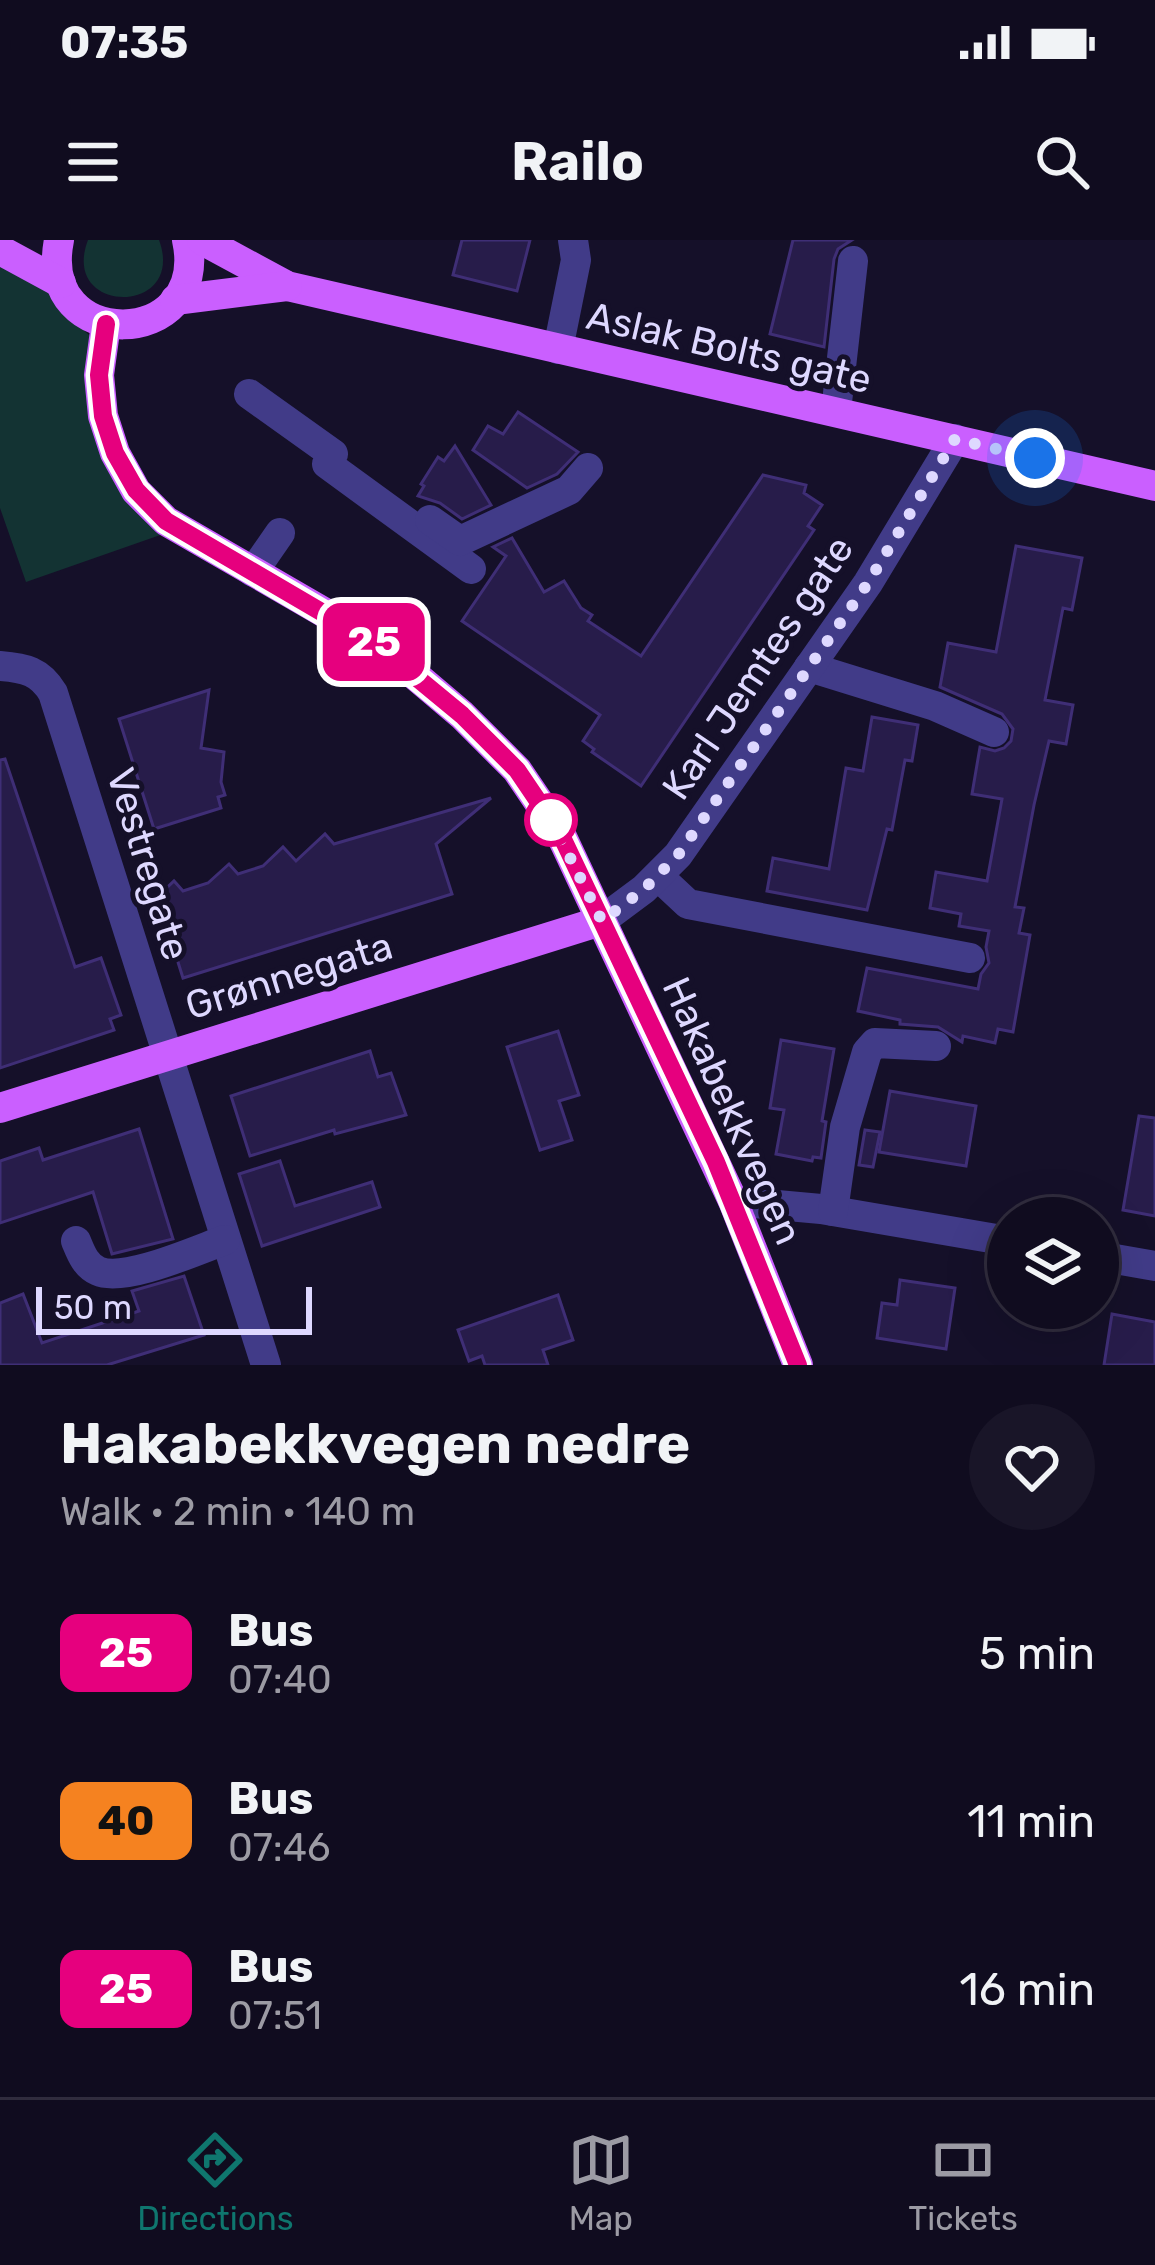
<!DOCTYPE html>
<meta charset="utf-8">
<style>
:root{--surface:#100c1f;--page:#191528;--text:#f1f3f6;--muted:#9c9ba4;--line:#302c3d;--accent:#0f766e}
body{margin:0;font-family:Rubik,sans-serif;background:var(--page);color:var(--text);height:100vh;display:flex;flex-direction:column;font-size:45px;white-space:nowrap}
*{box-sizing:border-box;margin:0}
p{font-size:39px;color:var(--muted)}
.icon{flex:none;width:66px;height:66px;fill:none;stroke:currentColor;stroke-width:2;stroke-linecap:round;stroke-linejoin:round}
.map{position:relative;height:1125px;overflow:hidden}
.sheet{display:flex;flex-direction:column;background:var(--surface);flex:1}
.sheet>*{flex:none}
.badge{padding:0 24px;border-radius:18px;font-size:42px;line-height:78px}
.fabs{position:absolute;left:987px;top:957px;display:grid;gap:24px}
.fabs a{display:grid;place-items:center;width:132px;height:132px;border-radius:50%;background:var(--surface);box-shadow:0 12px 48px #0002,0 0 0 3px var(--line);font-size:60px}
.scale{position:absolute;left:36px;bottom:30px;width:276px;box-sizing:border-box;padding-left:12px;border:6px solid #ded8ff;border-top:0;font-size:33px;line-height:42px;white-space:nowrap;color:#ded8ff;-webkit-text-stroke:9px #151029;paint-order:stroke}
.you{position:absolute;width:60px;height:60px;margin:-30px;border:9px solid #fff;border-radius:50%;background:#1a73e8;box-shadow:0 0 0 18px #1a73e833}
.map>.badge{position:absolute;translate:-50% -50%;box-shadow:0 0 0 6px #fff}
.round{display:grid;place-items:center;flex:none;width:126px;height:126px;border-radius:63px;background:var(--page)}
.headline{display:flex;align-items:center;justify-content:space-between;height:204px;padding:0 60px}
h1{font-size:57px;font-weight:700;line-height:90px}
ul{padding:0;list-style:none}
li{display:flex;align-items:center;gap:36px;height:168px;padding:0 60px}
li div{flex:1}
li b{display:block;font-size:45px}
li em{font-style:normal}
li .badge{min-width:132px;font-weight:700;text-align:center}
.status{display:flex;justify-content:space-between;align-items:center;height:84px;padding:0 60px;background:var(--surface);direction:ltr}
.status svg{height:33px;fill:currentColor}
header{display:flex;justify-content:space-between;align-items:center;height:156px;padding:0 60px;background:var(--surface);font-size:54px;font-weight:700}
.tab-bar{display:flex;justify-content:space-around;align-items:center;height:168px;border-top:3px solid var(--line);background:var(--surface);font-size:33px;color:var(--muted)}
.tab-bar a{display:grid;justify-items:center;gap:6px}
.tab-bar .on{color:var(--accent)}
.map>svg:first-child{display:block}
</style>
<div class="status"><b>07:35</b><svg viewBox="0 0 49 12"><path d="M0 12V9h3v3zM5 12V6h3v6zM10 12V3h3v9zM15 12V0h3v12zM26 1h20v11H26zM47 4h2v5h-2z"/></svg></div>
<header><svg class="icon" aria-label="menu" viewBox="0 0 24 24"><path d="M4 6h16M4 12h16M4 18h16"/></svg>Railo<svg class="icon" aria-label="search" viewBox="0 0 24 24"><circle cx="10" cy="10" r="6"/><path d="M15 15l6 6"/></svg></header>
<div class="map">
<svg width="1155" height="1125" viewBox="0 0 1155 1125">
<rect width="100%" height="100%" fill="#151029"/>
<!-- green -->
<g fill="#133333">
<path d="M88 0H159C187 76 59 76 88 0Z"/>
<polygon points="0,22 52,54 63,72 89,95 90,140 166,293 26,342 0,268"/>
</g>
<!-- building -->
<g fill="#271c4a" stroke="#3f2e76" stroke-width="3">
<polygon points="462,0 530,0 517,51 453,35"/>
<polygon points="793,0 852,0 838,9 834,19 824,107 770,94"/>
<polygon points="518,172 578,212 557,234 527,248 473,210 488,186 503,194"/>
<polygon points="455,206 491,265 462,279 440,263 418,256 424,246 421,244 438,217 444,221"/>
<polygon points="763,235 806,245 804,253 822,265 808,286 814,290 641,546 592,512 594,509 583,501 600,475 462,381 506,316 493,307 512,298 544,352 564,341 581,368 592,375 588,381 641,416"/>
<polygon points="1016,306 1082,318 1072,370 1063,368 1045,460 1073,465 1066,504 1049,501 1034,565 1015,667 1024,668 1019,693 1030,695 1013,792 998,789 995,803 963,796 962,802 938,787 900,784 900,780 858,771 867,728 978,749 981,734 989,723 986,707 989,691 959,686 961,674 930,668 936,632 987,641 1002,559 972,554 980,507 995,511 1004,508 1011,501 1013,489 1002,474 940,447 948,403 996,412"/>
<polygon points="209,450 201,508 224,512 221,542 225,555 218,557 221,568 154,589 119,479"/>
<polygon points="872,477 918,485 912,521 905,520 892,590 887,589 867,670 767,651 773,618 829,629 846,528 863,531"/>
<polygon points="5,519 75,727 101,718 121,775 110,779 114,790 0,828 0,520"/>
<polygon points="491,558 436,604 452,654 183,738 166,684 161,686 153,661 174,641 183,651 208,643 229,624 238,634 263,626 283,607 296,621 325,594 334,604"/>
<polygon points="558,791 579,855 559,861 572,900 540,910 507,807"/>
<polygon points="781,800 834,809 822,881 826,882 821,918 813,917 812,921 776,914 784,870 770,868"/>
<polygon points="370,811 378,837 391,833 406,875 335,894 334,890 250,916 231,856"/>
<polygon points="890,851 976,866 966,926 879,912"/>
<polygon points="1139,876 1155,878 1155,976 1123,970"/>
<polygon points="139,889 173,999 112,1014 93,952 0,983 0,921 39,908 43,920"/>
<polygon points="865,890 880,892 873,927 859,925"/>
<polygon points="280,921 295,966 372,942 380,967 262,1006 239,934"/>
<polygon points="184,1036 204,1095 107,1125 0,1125 0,1063 23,1054 42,1103 139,1071 132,1051"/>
<polygon points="900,1040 955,1048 946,1109 877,1098 882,1063 897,1065"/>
<polygon points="558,1055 573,1100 543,1110 548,1125 485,1125 482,1116 469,1121 458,1090"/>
<polygon points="1112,1074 1155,1082 1155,1125 1104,1125"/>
</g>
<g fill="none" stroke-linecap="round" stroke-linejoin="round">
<!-- minor -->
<g stroke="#413b88" stroke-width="30">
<polyline points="558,109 576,20 573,0"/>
<polyline points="249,154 333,214 327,224 471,329"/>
<polyline points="836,171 853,21"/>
<polyline points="430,280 460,301 569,250 588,228"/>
<polyline points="253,332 280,293"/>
<path d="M0 426C25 428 40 431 53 453L266 1125"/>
<polyline points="809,427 935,466 994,492"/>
<polyline points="658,636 688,664 970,718"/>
<polyline points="601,681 644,649 678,615 868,343 955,199"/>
<polyline points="733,961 821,969 1008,1001"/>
<polyline points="833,971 845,887 867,812 875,803 936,806"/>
<path d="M76 1001C81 1013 85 1025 98 1031 124 1043 197 1010 225 1000"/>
<polyline points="1098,1016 1155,1026"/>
</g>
<!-- major -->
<g stroke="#ca5fff" stroke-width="30">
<path d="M59 0C36 114 211 111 187 0"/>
<polyline points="202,0 287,46 1155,246"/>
<polyline points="0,10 61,43"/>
<polyline points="175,60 287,46"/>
<polyline points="106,84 99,135 103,176 115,213 136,251 166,281 377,403 462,475 517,530 561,595 733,961 798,1125"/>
<polyline points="0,868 601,681"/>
</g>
</g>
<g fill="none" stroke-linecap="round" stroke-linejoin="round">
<!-- line casing -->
<g stroke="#fff" stroke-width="27">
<polyline id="line" points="106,84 99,135 103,176 115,213 136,250 166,281 376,404 462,475 517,530 561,595 716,922 798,1125"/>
</g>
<!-- line -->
<use href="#line" stroke="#e6007e" stroke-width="18"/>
<!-- walk -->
<polyline stroke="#ded8ff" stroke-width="12" stroke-dasharray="0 21.6" points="551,580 602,681 644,649 678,615 868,343 955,199 1035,218"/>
</g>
<!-- markers -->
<circle fill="#fff" stroke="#e6007e" stroke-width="6" cx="551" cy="580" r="24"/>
<g text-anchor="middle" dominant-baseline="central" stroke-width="10" stroke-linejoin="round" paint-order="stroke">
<!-- street labels -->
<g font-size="39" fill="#ded8ff" stroke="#151029">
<text transform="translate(729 108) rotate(13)">Aslak Bolts gate</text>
<text transform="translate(758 428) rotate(-56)">Karl Jemtes gate</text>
<text transform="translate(148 624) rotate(73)">Vestregate</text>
<text transform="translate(289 736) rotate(-17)">Grønnegata</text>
<text transform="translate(732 871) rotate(66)">Hakabekkvegen</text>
</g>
</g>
</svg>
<div class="fabs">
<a><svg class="icon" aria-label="layers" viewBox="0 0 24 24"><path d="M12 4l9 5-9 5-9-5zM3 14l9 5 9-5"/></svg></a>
</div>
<div class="scale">50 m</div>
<div class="you" style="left:1035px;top:218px"></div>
<b class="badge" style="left:374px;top:402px;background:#e6007e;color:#fff">25</b>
</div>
<section class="sheet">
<div class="headline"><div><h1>Hakabekkvegen nedre</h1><p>Walk · 2 min · 140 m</p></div><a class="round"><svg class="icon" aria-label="heart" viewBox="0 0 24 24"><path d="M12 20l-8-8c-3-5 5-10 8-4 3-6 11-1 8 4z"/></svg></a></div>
<ul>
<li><span class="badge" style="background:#e6007e;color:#fff">25</span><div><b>Bus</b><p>07:40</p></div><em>5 min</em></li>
<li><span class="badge" style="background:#f58220;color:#111">40</span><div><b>Bus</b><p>07:46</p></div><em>11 min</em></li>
<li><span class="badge" style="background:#e6007e;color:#fff">25</span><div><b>Bus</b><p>07:51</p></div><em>16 min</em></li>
</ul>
</section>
<nav class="tab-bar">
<a class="on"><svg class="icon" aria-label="directions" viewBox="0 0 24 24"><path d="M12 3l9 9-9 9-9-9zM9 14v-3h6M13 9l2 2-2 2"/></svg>Directions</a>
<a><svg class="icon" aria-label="map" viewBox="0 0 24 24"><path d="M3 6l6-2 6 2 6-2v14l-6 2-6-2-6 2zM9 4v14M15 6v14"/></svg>Map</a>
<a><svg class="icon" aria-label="tickets" viewBox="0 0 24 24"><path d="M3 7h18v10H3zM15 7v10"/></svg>Tickets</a>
</nav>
